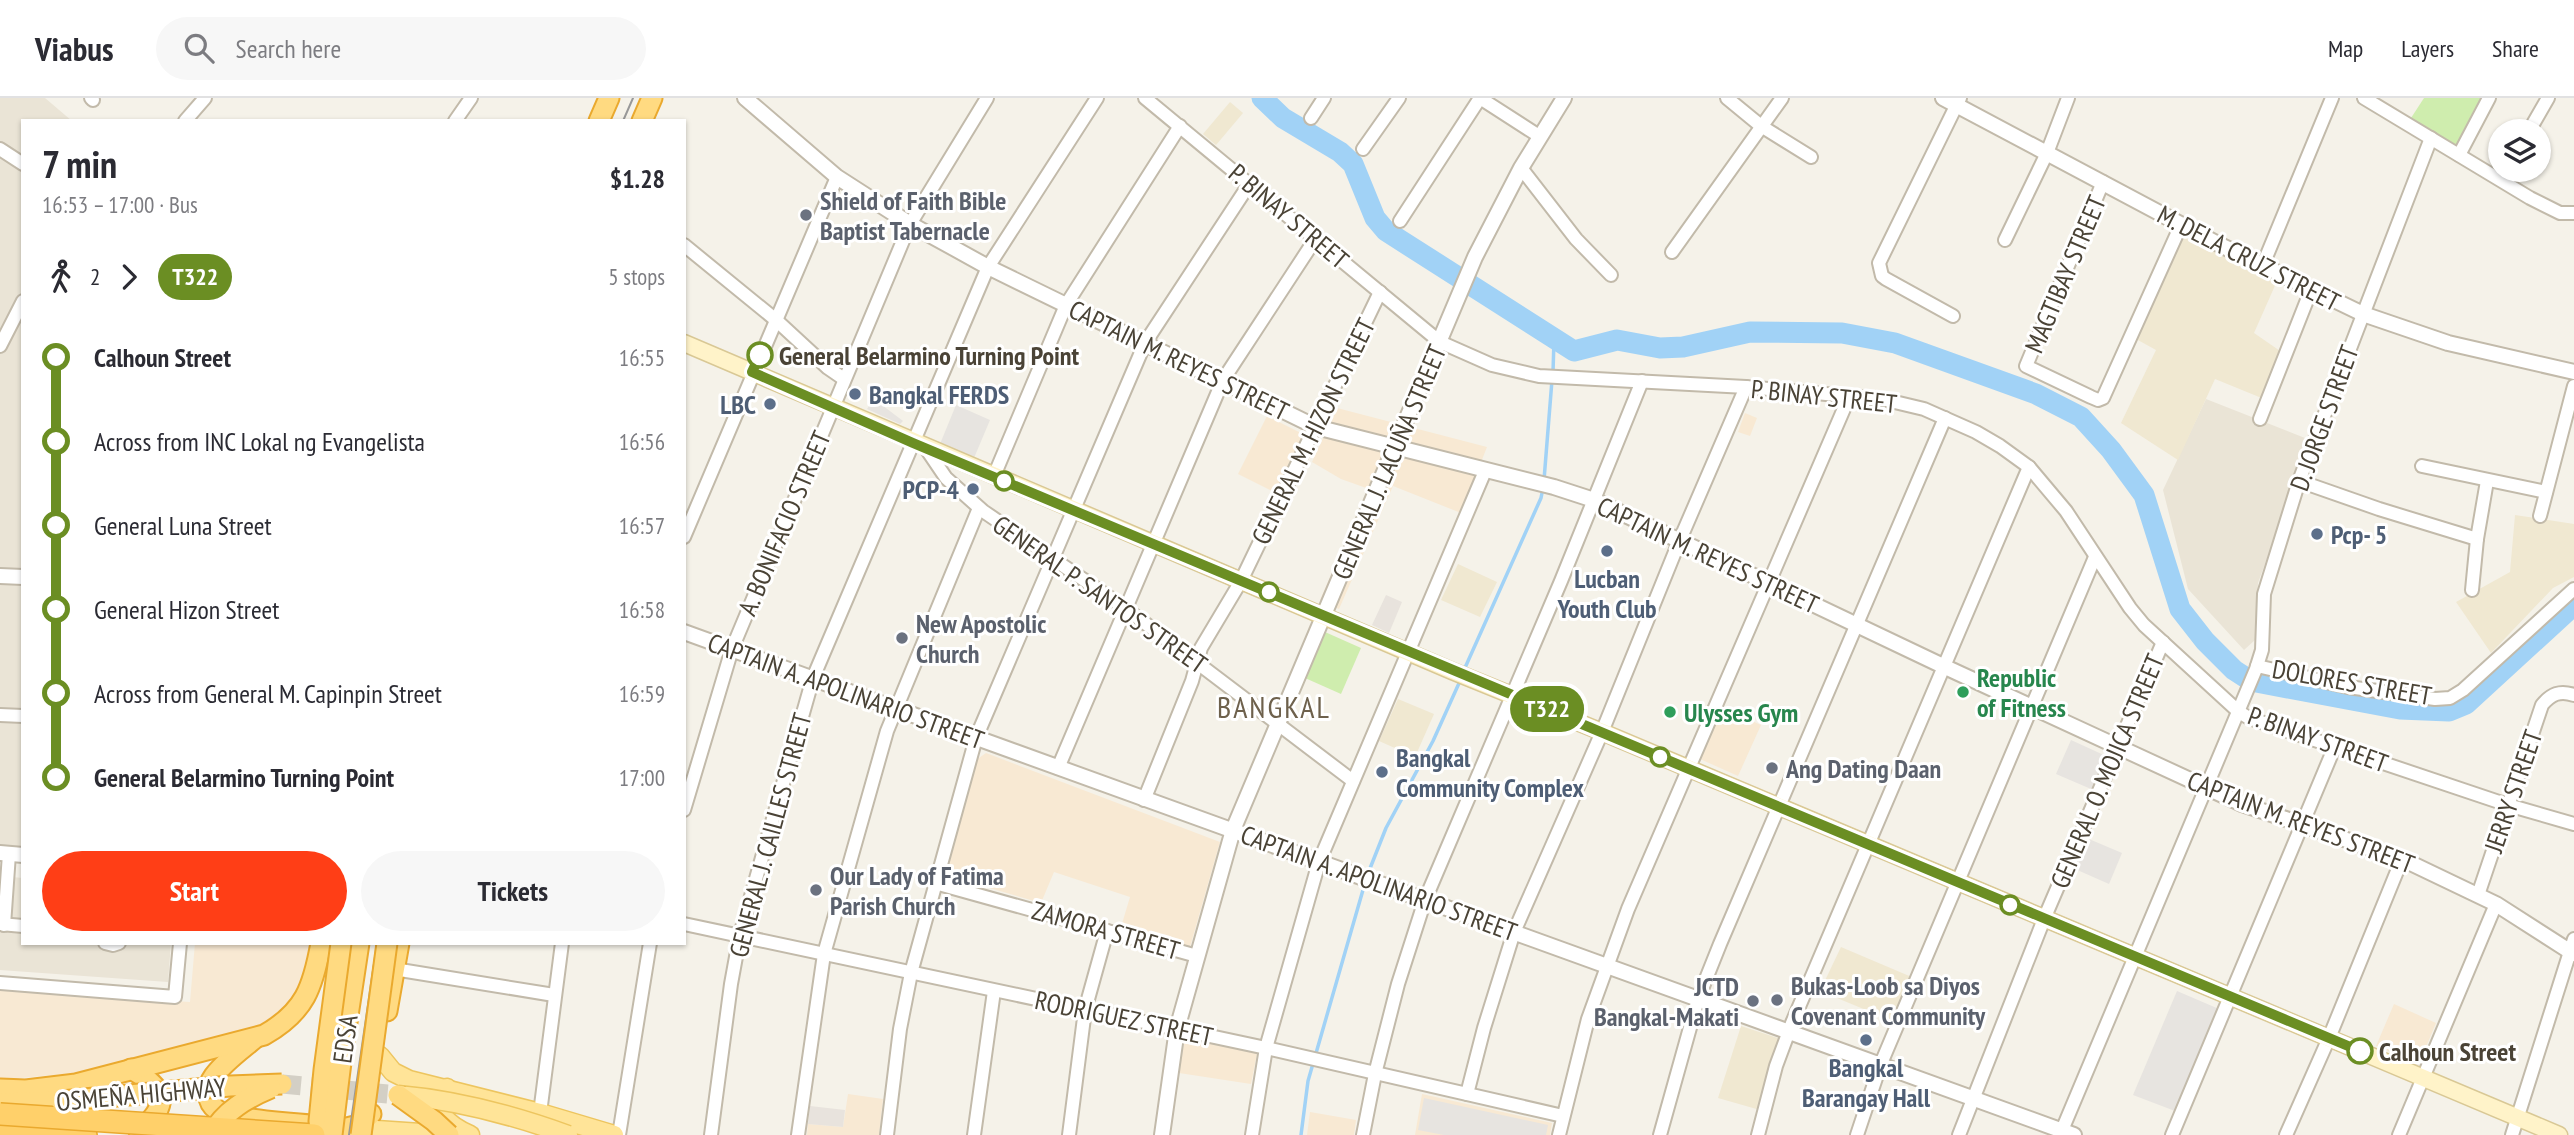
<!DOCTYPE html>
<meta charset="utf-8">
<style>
:root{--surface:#fff;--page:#f7f7f7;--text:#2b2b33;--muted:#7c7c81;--line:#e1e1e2;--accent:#ff3e16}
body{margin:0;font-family:"PT Sans Narrow",sans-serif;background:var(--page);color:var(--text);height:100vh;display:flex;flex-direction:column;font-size:26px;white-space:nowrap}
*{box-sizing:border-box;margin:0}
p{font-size:23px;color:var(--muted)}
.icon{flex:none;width:38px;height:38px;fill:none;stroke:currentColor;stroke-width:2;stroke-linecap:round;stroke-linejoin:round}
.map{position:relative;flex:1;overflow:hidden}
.side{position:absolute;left:21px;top:21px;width:665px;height:826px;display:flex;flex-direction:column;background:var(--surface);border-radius:0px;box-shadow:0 2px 5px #0004}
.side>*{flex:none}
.badge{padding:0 14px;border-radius:23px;font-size:24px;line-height:46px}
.tools{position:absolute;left:2488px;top:21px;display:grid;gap:14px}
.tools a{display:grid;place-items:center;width:63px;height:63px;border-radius:50%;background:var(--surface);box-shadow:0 2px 5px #0004;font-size:35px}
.map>.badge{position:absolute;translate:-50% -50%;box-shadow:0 0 0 4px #fff}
.legs{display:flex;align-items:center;gap:10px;height:77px;padding:0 21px;font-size:23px}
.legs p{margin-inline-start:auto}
.overview{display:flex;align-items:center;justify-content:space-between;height:119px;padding:0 21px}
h1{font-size:38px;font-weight:700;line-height:52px}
.cta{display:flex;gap:14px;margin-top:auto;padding:14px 21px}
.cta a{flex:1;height:80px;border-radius:42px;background:var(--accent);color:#fff;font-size:28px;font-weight:700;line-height:80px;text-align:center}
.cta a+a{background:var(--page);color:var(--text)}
ul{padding:0 21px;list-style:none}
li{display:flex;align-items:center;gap:24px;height:84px;font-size:26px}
li i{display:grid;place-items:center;width:10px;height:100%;margin:0 9px;background:currentColor}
li i::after{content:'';width:18px;height:18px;margin:-9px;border:5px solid;border-radius:50%;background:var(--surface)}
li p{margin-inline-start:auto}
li:first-child i{background:linear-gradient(#0000 50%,currentColor 0)}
li:last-child i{background:linear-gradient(currentColor 50%,#0000 0)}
header{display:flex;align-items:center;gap:42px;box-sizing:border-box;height:98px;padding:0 35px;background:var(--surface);border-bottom:2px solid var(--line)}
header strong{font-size:33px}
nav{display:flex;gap:38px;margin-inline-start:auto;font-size:24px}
.search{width:490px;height:63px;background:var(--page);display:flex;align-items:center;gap:18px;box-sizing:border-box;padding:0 24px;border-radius:38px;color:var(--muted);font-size:26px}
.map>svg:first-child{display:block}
</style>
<header>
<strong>Viabus</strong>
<div class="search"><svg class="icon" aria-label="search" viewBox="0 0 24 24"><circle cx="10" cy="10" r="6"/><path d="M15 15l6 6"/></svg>Search here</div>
<nav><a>Map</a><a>Layers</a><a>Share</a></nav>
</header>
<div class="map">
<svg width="2574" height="1037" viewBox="0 0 2574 1037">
<rect width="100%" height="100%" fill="#f5f2e9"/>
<!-- residential -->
<g fill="#eae4d6">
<polygon points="0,0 45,0 72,23 23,23 23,751 0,750"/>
<polygon points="2206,301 2310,342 2258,485 2255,542 2244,552 2188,491 2163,392"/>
<polygon points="0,778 23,780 23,845 171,845 168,884 0,872"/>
</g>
<!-- commercial -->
<g fill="#f8e9d3">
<polygon points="1337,310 1487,349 1461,415 1393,388 1339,511 1320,502 1369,391 1341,381 1312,364"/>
<polygon points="1745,315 1757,320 1750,338 1738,334"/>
<polygon points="1267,318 1305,337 1276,395 1238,376"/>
<polygon points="1723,610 1761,627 1738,678 1700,661"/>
<polygon points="986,655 1220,744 1190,849 1121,829 1130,799 1054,774 1041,805 945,777 976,662"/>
<polygon points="195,845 311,845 303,884 293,902 278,919 249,933 74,975 0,982 0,891 190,904"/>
<polygon points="2394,906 2436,925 2419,966 2376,948"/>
<polygon points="1185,939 1258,951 1251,986 1179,975"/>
<polygon points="848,996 883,1001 879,1037 807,1037 808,1026 843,1029"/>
<polygon points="1422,996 1552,1025 1550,1037 1415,1037"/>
<polygon points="1310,1014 1356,1022 1354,1037 1307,1037"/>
</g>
<!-- industrial -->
<g fill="#e8e3dd">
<polygon points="1386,497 1402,504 1389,535 1372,527"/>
<polygon points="810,1008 845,1012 843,1029 808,1026"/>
</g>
<!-- education -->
<g fill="#f0e8d1">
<polygon points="1230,4 1243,15 1216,47 1203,36"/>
<polygon points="2180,132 2260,170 2258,175 2277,183 2254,235 2283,255 2264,301 2215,281 2178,362 2121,325 2156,252 2136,241"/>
<polygon points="2515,417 2574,426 2574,479 2553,490 2491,555 2456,504 2510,474"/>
<polygon points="1458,466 1497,484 1480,519 1441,502"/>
<polygon points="1398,601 1434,616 1415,659 1379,643"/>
<polygon points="1841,849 1914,880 1895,924 1820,893"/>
<polygon points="1741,928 1781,941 1760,1012 1718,1000"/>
</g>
<!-- green -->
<g fill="#cfedae">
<polygon points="2424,0 2486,0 2457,49 2411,20"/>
<polygon points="1325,534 1361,550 1341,596 1305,580"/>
</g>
<!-- parking -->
<g fill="#e7e4e0">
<polygon points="874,301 903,323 900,326 867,311"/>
<polygon points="956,307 990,322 974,360 940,346"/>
<polygon points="2071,642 2106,658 2091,691 2056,676"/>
<polygon points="2089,741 2122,755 2109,786 2075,771"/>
<polygon points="2177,893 2219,911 2175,1013 2133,997"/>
<polygon points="1424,1000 1548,1027 1546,1037 1444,1037 1418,1032"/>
</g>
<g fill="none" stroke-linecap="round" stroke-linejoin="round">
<!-- stream -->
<g stroke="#a1d2f6" stroke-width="3.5">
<polyline points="1553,274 1554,242"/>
<polyline points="1544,382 1552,282"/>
<polyline points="1464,572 1541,400 1543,390"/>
<polyline points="1367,778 1386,730 1433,643 1460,583"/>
<polyline points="1301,1037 1308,983 1365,785"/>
</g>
<!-- river -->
<polyline stroke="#a1d2f6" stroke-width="21" points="1262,0 1283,20 1340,54 1353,66 1375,120 1386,133 1574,253 1617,242 1660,250 1683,249 1750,234 1842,235 1895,245 2036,296 2081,319 2111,352 2144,397 2180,511 2205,543 2234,572 2251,583 2400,611 2449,613 2466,606 2574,507"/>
<!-- trunk-tunnel -->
<polyline stroke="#d3cfc5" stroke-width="19" stroke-dasharray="19 10" stroke-linecap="butt" points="282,986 398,997"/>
<!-- minor casing -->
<g stroke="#c2baaa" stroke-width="16">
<g id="minor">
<polyline points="91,0 93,2"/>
<polyline points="1145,0 1440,244 1492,267 1539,278 1746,289 1882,301 1924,311 1976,334 2000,348 2029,369 2066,413 2130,510 2144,527 2239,614 2249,620 2508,707 2574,726"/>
<polyline points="1480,0 1539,38"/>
<polyline points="1727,0 1761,28 1811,59"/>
<polyline points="2364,0 2530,100 2560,115 2574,115"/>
<polyline points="1311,20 1324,0"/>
<polyline points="185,23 205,0"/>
<polyline points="455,23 471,0"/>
<polyline points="2529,33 2548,0"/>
<polyline points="0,51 23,66"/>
<polyline points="1363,51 1399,0"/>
<polyline points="2459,57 2489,0"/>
<polyline points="1521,70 1576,141 1611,177"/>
<polyline points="2103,84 2026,268 2091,299 2098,302 2103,300 2181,127"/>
<polyline points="1400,123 1480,0"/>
<polyline points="2005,142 2047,55 2068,0"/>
<polyline points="684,147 776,222 828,270 844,281"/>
<polyline points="1672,154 1782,0"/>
<polyline points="2262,169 2332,0"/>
<polyline points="1953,218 1886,181 1882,178 1879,165 1960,0"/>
<polyline points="0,248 23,203"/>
<polyline points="2260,321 2311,192"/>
<polyline points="925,349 946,380 983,413 1125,510 1353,683"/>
<polyline points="2422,368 2546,394"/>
<polyline points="994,378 1066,207 1180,28"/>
<polyline points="2299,383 2379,411 2477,441"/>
<polyline points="2540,418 2574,288"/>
<polyline points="684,439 837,79"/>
<polyline points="2472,492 2477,441 2487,383"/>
<polyline points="2257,568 2348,589 2435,601 2450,600 2463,592 2574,491"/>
<polyline points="0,617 23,618"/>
<polyline points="1058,670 1223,282 1316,140"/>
<polyline points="1144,702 1192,583 1201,550 1241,483 1380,194"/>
<polyline points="684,712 732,551 910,126 987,0"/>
<polyline points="935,785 1197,858"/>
<path d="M2478 797 2542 607C2551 596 2560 592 2574 597"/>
<polyline points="0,826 23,828"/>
<polyline points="684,826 1266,950 1563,1018"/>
<polyline points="4,827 9,756"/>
<polyline points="105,845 113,847 119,845"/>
<polyline points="394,871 554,897"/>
<polyline points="0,885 175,899 180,845"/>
<polyline points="1467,996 1484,930 1514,834 1602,634 1679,444 1746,289"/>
<polyline points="540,1015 562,845"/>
<polyline points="619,1037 650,845"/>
<polyline points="711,1037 731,886 740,837 813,580 988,169 1097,0"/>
<polyline points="798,1037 824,856 887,633 979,410"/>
<polyline points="887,1037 900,931 911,875 976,640 1145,245 1250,85"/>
<polyline points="974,1037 994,893"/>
<polyline points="1069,1037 1085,912 1107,833"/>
<polyline points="1252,1037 1266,950 1319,764 1485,373"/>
<polyline points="1363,1037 1375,976 1398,886 1425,802 1561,483 1642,283"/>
<polyline points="1559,1037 1588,921 1628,811 1849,299"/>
<polyline points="1660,1037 1698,901 1720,846 1945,320"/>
<polyline points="1758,1037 1776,968 1792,925 2029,369"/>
<polyline points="1857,1037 1880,968 2095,459"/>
<polyline points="1959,1037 2044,821 2163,544"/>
<polyline points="2060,1037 2256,571 2262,552 2264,496 2299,383 2431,40"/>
<polyline points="2172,1037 2335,648"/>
<polyline points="2286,1037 2329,940 2402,761"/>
<polyline points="2399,1037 2496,806"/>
<polyline points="2512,1037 2574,841"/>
</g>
</g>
<!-- tertiary casing -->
<g stroke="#c2baaa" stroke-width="18">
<g id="tertiary">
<polyline points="745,0 837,79 910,126 988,169 1316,329 1554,389 1594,402 1943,568 2242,706 2402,761 2496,806 2574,856"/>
<polyline points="1943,0 2214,144 2363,216 2448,245 2574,274"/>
<polyline points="0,478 23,479"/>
<polyline points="684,534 2074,1037"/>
<polyline points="0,755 23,757"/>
<polyline points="1162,1037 1177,931 1233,732 1475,159 1521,70 1564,0"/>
</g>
</g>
<!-- secondary casing -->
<g stroke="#d9c895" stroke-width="19">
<polyline id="secondary" points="684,245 1452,573 1602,634 2559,1037"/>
</g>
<!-- primary casing -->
<g stroke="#edc55f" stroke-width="21">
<g id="primary">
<polyline points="380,958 393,974 409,982 540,1015 614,1037"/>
<path d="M447 990C424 1009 451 1029 470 1037"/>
<polyline points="347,1030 450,1037"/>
</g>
</g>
<!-- trunk casing -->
<g stroke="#eaa92e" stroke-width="23">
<g id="trunk">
<polyline points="599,23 609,0"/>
<polyline points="642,23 652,0"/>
<polyline points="387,913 399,845"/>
<path d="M254 941C241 952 224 964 214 978 206 989 206 1004 217 1012 234 1024 322 1027 347 1030L359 1027 371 1016"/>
<polyline points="341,964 359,845"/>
<path d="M131 971C165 990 172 1006 139 1033"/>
<path d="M0 991 26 992 76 986 264 937C305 914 313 889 321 845"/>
<polyline points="0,1005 61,1003"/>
</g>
</g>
<!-- motorway casing -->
<g stroke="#eaa92e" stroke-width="24">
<polyline id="motorway" points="0,1032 86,1037"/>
</g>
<!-- minor -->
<use href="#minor" stroke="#fff" stroke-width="12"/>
<!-- tertiary -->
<use href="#tertiary" stroke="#fff" stroke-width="14"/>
<!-- secondary -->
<use href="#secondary" stroke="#fff3c9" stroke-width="16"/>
<!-- primary -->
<use href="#primary" stroke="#ffe498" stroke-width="18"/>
<!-- trunk -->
<use href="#trunk" stroke="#ffda81" stroke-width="19"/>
<!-- motorway -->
<use href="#motorway" stroke="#ffd06a" stroke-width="21"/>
<!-- tram -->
<g stroke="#989898" stroke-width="2">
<polyline points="623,23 633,0"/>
<polyline points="349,1037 377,845"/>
</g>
<!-- primary-bridge casing -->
<g stroke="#edc55f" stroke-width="21" stroke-linecap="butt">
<path id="primary-bridge" d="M398 997C456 1002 513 1017 568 1037"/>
</g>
<!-- trunk-bridge casing -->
<g stroke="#eaa92e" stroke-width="23" stroke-linecap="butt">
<g id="trunk-bridge">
<polyline points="398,997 434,1023 449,1037"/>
<polyline points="61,1003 230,988 282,986"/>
<path d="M211 1037C224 1013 247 1000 271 990"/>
<polyline points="321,1037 319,1023 324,972 341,845"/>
<polyline points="332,1037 341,964"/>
<polyline points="361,1037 387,845"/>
</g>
</g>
<!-- motorway-bridge casing -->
<g stroke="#eaa92e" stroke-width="24" stroke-linecap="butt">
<polyline id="motorway-bridge" points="0,1016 314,1037"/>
</g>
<!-- primary-bridge -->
<use href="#primary-bridge" stroke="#ffe498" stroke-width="18"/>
<!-- trunk-bridge -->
<use href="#trunk-bridge" stroke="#ffda81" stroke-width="19"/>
<!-- motorway-bridge -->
<use href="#motorway-bridge" stroke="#ffd06a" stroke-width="21"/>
</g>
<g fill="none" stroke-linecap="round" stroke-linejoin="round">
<!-- line-1 casing -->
<g stroke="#fff" stroke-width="16">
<polyline id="line-1" points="760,257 752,274 913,345 2360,953"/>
</g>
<!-- line-1 -->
<use href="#line-1" stroke="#6b8e23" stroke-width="10"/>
</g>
<!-- markers -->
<g fill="#6b7280" stroke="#fff" stroke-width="2.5">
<circle cx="806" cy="117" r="7"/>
<circle cx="902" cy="540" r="7"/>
<circle cx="1772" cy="670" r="7"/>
<circle cx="816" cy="792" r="7"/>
<circle cx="1777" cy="902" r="7"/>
<circle cx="1753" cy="903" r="7"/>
</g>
<g fill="#fff" stroke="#6b8e23" stroke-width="3.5">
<circle cx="760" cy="257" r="12"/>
<circle cx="1004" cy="383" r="9"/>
<circle cx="1269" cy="494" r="9"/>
<circle cx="1660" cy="659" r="9"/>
<circle cx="2010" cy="807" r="9"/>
<circle cx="2360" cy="953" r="12"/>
</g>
<g fill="#5c6f8a" stroke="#fff" stroke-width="2.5">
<circle cx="855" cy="296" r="7"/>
<circle cx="770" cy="306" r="7"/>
<circle cx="973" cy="391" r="7"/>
<circle cx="2317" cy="436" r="7"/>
<circle cx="1607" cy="453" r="7"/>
<circle cx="1382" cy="674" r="7"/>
<circle cx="1866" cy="942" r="7"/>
</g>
<g fill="#2e9e5b" stroke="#fff" stroke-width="2.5">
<circle cx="1963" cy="594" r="7"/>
<circle cx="1670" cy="614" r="7"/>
</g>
<g text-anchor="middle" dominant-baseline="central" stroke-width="6" stroke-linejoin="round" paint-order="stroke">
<!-- worship labels -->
<g font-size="26" font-weight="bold" fill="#5b616d" stroke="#fff" text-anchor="start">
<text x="820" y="102">Shield of Faith Bible<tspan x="820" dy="30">Baptist Tabernacle</tspan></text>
<text x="916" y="525">New Apostolic<tspan x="916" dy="30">Church</tspan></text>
<text x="1786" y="670">Ang Dating Daan</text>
<text x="830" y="777">Our Lady of Fatima<tspan x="830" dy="30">Parish Church</tspan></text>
<text x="1791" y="887">Bukas-Loob sa Diyos<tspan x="1791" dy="30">Covenant Community</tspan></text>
<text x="1739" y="888" text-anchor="end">JCTD<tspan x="1739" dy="30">Bangkal-Makati</tspan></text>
</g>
<!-- street labels -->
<g font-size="26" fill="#4a4336" stroke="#fff">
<text transform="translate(1289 118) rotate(40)">P. BINAY STREET</text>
<text transform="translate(2249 160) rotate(27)">M. DELA CRUZ STREET</text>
<text transform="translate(2065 176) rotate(-67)">MAGTIBAY STREET</text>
<text transform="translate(1179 262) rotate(26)">CAPTAIN M. REYES STREET</text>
<text transform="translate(1824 298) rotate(6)">P. BINAY STREET</text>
<text transform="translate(2324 320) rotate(-70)">D. JORGE STREET</text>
<text transform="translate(1313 333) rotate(-64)">GENERAL M. HIZON STREET</text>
<text transform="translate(1389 364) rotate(-67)">GENERAL J. LACUÑA STREET</text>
<text transform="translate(784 425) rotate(-67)">A. BONIFACIO STREET</text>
<text transform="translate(1708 457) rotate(25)">CAPTAIN M. REYES STREET</text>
<text transform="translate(1100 496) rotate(35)">GENERAL P. SANTOS STREET</text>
<text transform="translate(2352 584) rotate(10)">DOLORES STREET</text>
<text transform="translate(846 593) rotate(20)">CAPTAIN A. APOLINARIO STREET</text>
<text transform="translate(2318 641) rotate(20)">P. BINAY STREET</text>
<text transform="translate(2107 673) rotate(-67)">GENERAL O. MOJICA STREET</text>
<text transform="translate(2513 693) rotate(-71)">JERRY STREET</text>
<text transform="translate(2301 724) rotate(21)">CAPTAIN M. REYES STREET</text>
<text transform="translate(770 737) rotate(-75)">GENERAL J. CAILLES STREET</text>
<text transform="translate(1379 785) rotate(20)">CAPTAIN A. APOLINARIO STREET</text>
<text transform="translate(1106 832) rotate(16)">ZAMORA STREET</text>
<text transform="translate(1124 920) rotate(12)">RODRIGUEZ STREET</text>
<text transform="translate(345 941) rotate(-82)">EDSA</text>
<text transform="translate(141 996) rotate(-5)">OSMEÑA HIGHWAY</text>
</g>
<!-- stop labels -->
<g font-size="26" font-weight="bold" fill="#4a4336" stroke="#fff" text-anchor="start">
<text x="779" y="257">General Belarmino Turning Point</text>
<text x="2379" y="953">Calhoun Street</text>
</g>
<!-- service labels -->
<g font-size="26" font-weight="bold" fill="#4e5e75" stroke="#fff" text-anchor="start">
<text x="869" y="296">Bangkal FERDS</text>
<text x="756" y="306" text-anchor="end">LBC</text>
<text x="959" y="391" text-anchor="end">PCP-4</text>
<text x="2331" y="436">Pcp- 5</text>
<text x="1607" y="480" text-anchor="middle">Lucban<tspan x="1607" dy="30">Youth Club</tspan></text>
<text x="1396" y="659">Bangkal<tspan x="1396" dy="30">Community Complex</tspan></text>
<text x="1866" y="969" text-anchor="middle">Bangkal<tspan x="1866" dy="30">Barangay Hall</tspan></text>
</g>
<!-- leisure labels -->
<g font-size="26" font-weight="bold" fill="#27864d" stroke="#fff" text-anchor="start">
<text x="1977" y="579">Republic<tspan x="1977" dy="30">of Fitness</tspan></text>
<text x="1684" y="614">Ulysses Gym</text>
</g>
<!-- quarter labels -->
<g font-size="30" letter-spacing="2" fill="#6e614c" stroke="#fff">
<text x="1274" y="608">BANGKAL</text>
</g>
</g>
</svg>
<div class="tools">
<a><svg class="icon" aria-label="layers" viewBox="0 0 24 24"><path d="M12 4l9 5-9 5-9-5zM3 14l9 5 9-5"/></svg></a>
</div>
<b class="badge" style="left:1547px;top:611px;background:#6b8e23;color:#fff">T322</b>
<section class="side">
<div class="overview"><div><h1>7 min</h1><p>16:53 – 17:00 · Bus</p></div><b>$1.28</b></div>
<div class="legs"><svg class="icon" aria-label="walk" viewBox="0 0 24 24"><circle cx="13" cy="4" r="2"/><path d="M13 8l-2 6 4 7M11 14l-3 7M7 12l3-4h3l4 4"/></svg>2<svg class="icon" aria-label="forward" viewBox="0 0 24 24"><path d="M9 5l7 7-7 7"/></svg><b class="badge" style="background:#6b8e23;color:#fff">T322</b><p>5 stops</p></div>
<ul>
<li><i style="color:#6b8e23"></i><b>Calhoun Street</b><p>16:55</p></li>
<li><i style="color:#6b8e23"></i><span>Across from INC Lokal ng Evangelista</span><p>16:56</p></li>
<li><i style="color:#6b8e23"></i><span>General Luna Street</span><p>16:57</p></li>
<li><i style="color:#6b8e23"></i><span>General Hizon Street</span><p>16:58</p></li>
<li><i style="color:#6b8e23"></i><span>Across from General M. Capinpin Street</span><p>16:59</p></li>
<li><i style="color:#6b8e23"></i><b>General Belarmino Turning Point</b><p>17:00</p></li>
</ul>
<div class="cta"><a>Start</a><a>Tickets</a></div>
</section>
</div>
